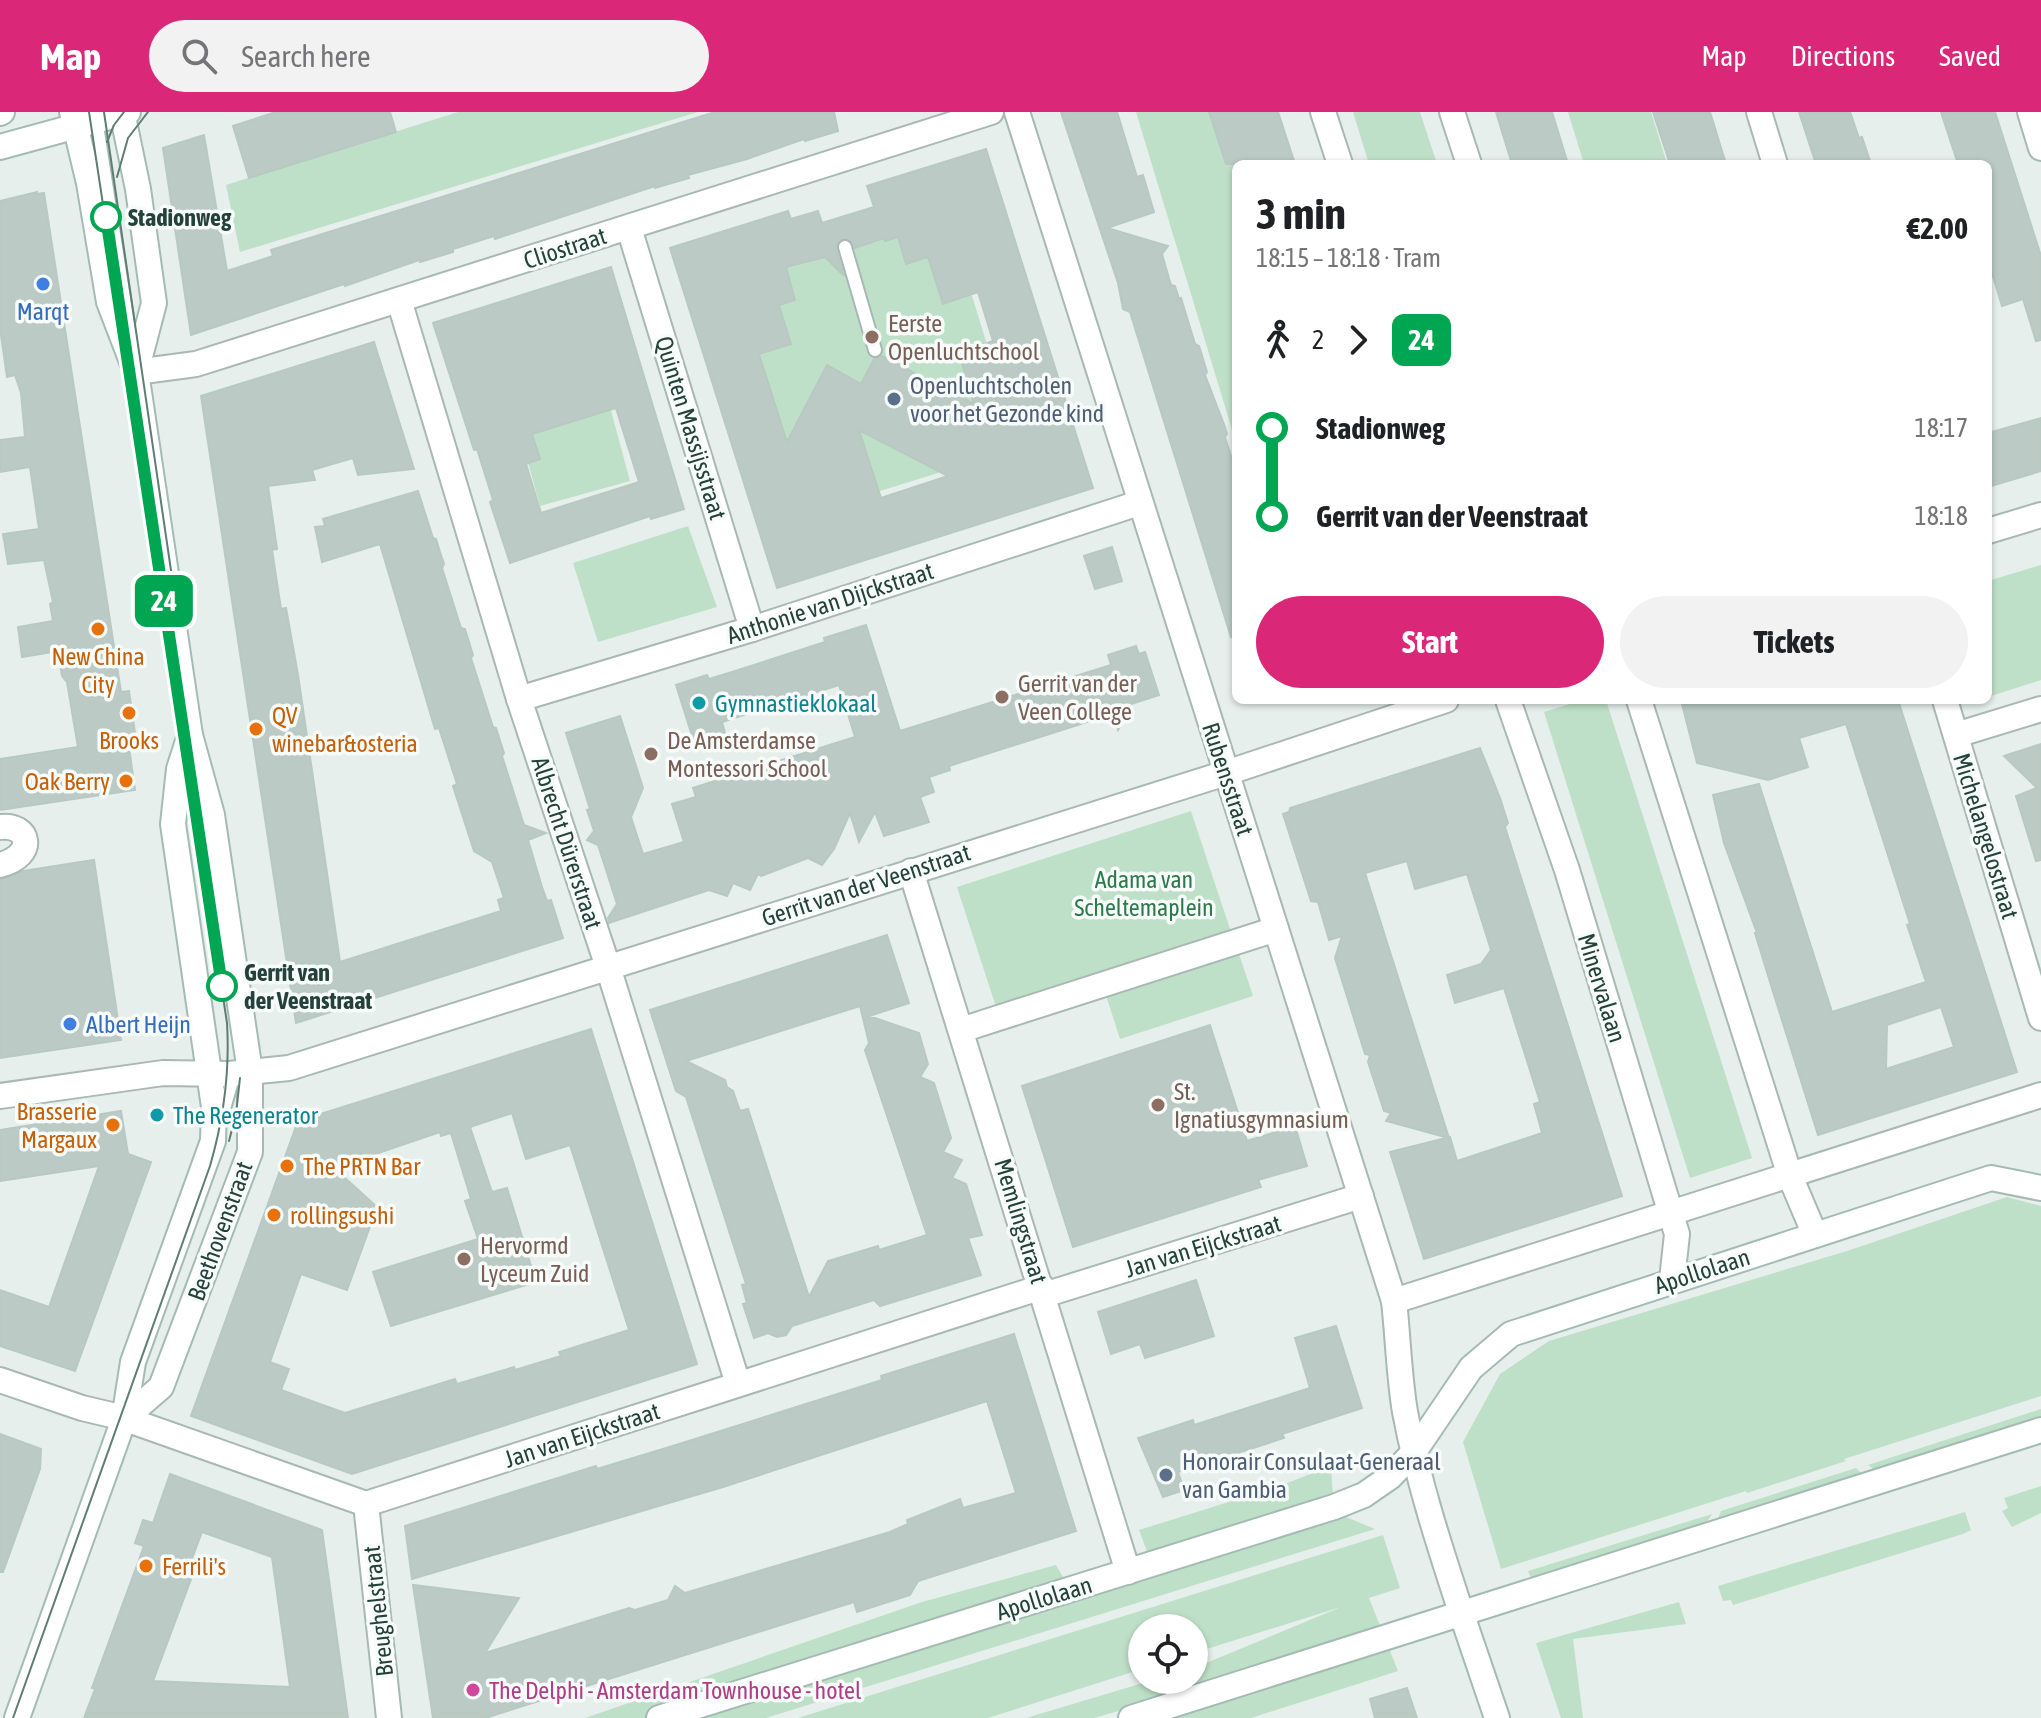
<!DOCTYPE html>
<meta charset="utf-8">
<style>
:root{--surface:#fff;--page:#f2f2f2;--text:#202124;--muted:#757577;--accent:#db2777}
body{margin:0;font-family:"Asap Condensed",sans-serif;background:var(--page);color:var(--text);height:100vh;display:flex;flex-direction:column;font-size:30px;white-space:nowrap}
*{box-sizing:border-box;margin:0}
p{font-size:26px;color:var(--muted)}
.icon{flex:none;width:44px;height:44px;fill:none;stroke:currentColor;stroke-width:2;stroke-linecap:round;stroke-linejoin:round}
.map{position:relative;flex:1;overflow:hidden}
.details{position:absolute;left:1232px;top:48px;width:760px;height:544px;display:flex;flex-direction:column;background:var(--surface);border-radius:12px;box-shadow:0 2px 6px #0004}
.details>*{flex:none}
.badge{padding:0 16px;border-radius:12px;font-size:28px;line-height:52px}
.tools{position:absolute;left:1128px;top:1502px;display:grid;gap:16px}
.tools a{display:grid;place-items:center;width:80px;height:80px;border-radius:50%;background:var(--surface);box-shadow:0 2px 6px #0004;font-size:40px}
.map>.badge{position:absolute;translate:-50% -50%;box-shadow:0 0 0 4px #fff}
.legs{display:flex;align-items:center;gap:12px;height:88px;padding:0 24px;font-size:26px}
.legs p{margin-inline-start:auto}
.summary{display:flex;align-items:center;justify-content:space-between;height:136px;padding:0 24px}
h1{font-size:44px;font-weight:700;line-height:60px}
.primary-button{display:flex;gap:16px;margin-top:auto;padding:16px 24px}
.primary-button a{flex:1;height:92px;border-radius:48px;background:var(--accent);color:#fff;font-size:32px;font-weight:700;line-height:92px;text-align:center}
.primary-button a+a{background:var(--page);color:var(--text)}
ul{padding:0 24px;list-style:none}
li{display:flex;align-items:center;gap:28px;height:88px;font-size:30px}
li i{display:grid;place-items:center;width:12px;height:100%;margin:0 10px;background:currentColor}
li i::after{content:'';width:20px;height:20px;margin:-10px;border:6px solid;border-radius:50%;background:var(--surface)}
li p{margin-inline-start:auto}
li:first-child i{background:linear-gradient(#0000 50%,currentColor 0)}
li:last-child i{background:linear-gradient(currentColor 50%,#0000 0)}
header{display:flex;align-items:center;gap:48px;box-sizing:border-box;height:112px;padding:0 40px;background:var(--accent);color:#fff}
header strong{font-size:38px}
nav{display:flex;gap:44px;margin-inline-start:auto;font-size:28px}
.search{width:560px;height:72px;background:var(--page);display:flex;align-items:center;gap:20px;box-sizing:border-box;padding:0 28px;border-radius:44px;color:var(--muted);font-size:30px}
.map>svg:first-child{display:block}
</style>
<header>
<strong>Map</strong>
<div class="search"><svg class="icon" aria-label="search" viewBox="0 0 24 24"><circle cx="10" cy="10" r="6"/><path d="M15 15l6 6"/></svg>Search here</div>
<nav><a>Map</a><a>Directions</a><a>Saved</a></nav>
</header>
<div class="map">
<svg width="2041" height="1606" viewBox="0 0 2041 1606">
<rect width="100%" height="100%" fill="#e6efeb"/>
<!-- green -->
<g fill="#bfe0c8">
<polygon points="458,0 698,0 240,140 226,73"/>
<polygon points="1136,0 1224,0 1236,52 1236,331"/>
<polygon points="1353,0 1420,0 1437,52 1369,52"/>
<polygon points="1568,0 1651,0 1667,52 1584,52"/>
<polygon points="947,103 1019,336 809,401 737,168"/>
<polygon points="496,235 606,280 630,369 540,394"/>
<polygon points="688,414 717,495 598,530 573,451"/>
<polygon points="2041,453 2041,568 1988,585 1988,469"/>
<polygon points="1583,588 1606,588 1752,1046 1690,1066 1544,600"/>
<polygon points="1191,699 1231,820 996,895 957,775"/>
<polygon points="1236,833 1253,884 1120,927 1104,877"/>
<polygon points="2007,1085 2041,1094 2041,1284 1844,1347 1846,1349 1747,1381 1746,1379 1501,1457 1463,1330 1500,1262 1549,1229 1847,1139"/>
<polygon points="2041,1297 2041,1308 1877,1360 1868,1353"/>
<polygon points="1331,1354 1334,1400 1375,1417 766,1606 585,1606 922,1490 1056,1453 1072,1480 1152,1453 1139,1418 1277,1375"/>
<polygon points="1856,1356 1863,1363 1717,1409 1721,1399"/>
<polygon points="2041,1374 2041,1401 2012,1415 2002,1399 2008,1396 2004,1386"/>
<polygon points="1965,1400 1971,1418 1963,1422 1733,1493 1731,1488 1723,1489 1718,1474"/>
<polygon points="1712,1402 1704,1414 1532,1468 1528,1459"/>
<polygon points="1383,1423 1400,1476 1369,1486 1398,1559 1251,1606 1177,1606 1167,1585 1094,1606 1026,1606 1153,1568 1194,1568 1194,1556 1341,1495 1194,1541 1194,1516 1142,1516 1142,1557 988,1606 798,1606"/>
<polygon points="1679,1490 1686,1512 1573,1527 1583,1606 1561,1606 1536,1531"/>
</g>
<!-- building -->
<g fill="#bbcac4" stroke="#b8c9c2" stroke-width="2" fill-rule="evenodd">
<polygon points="276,0 390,0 396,20 249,66 233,14"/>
<polygon points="715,0 834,0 838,19 805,29 804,27 747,47 688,63 689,66 655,76 655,74 495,127 494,124 453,137 453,140 420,150 419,148 345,174 344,172 191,223 163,36 204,23 227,159 273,144 271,138"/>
<polygon points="1061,0 1117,0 1137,65 1143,63 1154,100 1107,116 1168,134 1162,142 1166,156 1171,173 1175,174 1179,187 1181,186 1195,232 1199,234 1207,260 1205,263 1225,315 1227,322 1225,325 1236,360 1236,524 1231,525 1130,200 1123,197 1118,171"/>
<polygon points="1209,0 1278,0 1295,52 1226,52"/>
<polygon points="1496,0 1552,0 1568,52 1512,52"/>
<polygon points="1653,0 1710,0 1726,52 1670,52"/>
<polygon points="1799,0 1850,0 1859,26 1862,25 1871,52 1816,52"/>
<polygon points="1941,0 1995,0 2041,144 2041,228 2036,229 2023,187 2002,194 1988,148 1988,52 1958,52"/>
<path d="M986 37 1093 376 777 476 670 136 788 99 791 107 818 99 822 111 874 95 867 74ZM898 125 906 152 928 145 943 192 978 180 993 229 959 241 974 292 882 244 874 247 861 272 827 253 787 330 759 242 791 232 779 193 795 188 786 155 825 145 844 164 836 137 839 128 848 127 855 136 884 126 885 129ZM859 318 948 364 881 386Z"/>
<polygon points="37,80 37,82 44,81 121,580 129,579 135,621 127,622 135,678 0,698 0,647 78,635 67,570 62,564 58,539 22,545 18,515 53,509 50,492 53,490 44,448 8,452 3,422 39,417 30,355 0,360 0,328 25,325 21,281 15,263 7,265 0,216 0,89"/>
<path d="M611 155 684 397 651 407 650 404 510 451 490 390 493 388 477 337 474 338 433 211ZM616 296 639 370 541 401 526 352 540 347 532 322Z"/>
<polygon points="374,230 414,357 358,363 353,346 312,358 315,368 268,374 277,437 272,438 281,497 286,496 298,563 340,850 501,799 498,788 504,786 492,750 474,739 453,674 457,672 439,616 435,617 380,432 322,450 315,415 325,414 323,407 418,379 433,426 436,427 440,440 444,452 442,456 461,516 465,517 473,543 471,546 493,615 496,616 504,641 502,644 524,713 546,721 528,728 542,775 547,789 551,788 563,826 296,911 201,284"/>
<polygon points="2041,306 2041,359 1988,375 1988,321"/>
<polygon points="1112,435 1122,469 1095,477 1084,444"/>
<polygon points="866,513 900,619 1111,553 1108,543 1136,534 1139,542 1145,540 1159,583 1131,592 1118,618 1112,602 949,654 950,658 929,665 934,680 920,685 929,710 884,724 875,700 859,730 850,701 834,737 822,753 808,746 761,764 758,762 750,778 733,771 727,784 709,778 609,811 608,806 617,792 598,733 587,728 594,719 587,698 590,697 566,621 620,604 643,676 631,705 643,742 684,730 672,692 696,685 693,676 855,625 839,573 722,610 725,621 694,630 676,573 707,563 709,567 732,560 825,530 824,526"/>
<path d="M1681 588H1898L2017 960 1818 1023 1770 870 1755 821H1757L1724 731 1713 683 1759 672 1832 900 1926 870 1907 813 1910 812 1846 612 1799 626 1808 655 1768 668 1697 651ZM1941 895 1954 935 1886 957 1887 913Z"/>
<polygon points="2041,632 2041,748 2036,749 2016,684 2037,676 2004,644"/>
<polygon points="1480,636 1500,686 1508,711 1505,715 1622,1084 1424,1147 1390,1040 1450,1025 1457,1049 1542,1021 1534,992 1540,990 1504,876 1455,891 1447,863 1481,852 1491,838 1467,762 1415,777 1407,749 1365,761 1449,1026 1386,1009 1391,1001 1384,999 1368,950 1370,943 1365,942 1335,846 1342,824 1329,828 1318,790 1311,789 1283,702 1289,700 1290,696"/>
<polygon points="94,748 121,928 0,946 0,768 23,759"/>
<path d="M887 823 909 891 869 904 919 921 928 952 920 965 934 971 951 1026 943 1040 962 1048 952 1066 966 1072 982 1123 968 1126 981 1163 880 1194 874 1188 792 1214 786 1223 777 1225 768 1221 754 1226 743 1192 747 1191 742 1173 746 1172 686 985 676 979 650 898ZM860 894 869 931 865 938 927 1123 879 1138 878 1134 828 1149 809 1185 748 997 740 999 733 979 727 975 725 968 686 949Z"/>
<polygon points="1210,913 1247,1029 1295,1014 1307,1054 1258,1068 1261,1075 1073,1135 1022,974"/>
<path d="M591 917 697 1252 352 1362 191 1304 298 1009ZM512 1001 526 1047 570 1033 629 1218 559 1240 561 1244 515 1258 514 1255 457 1272 455 1267 345 1301 281 1278 289 1257 270 1250 301 1162 347 1178 377 1095 334 1056 440 1020 441 1024 451 1021 471 1087 465 1089 478 1127 373 1160 391 1214 536 1170 507 1076 492 1080 470 1015Z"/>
<polygon points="121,999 128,1042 151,1050 75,1259 0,1234 0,1178 49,1195 99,1054 0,1069 0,1018"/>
<polygon points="1196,1168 1214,1224 1145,1246 1140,1232 1111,1242 1098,1200"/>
<polygon points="1336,1214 1362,1296 1282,1322 1284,1326 1178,1360 1184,1378 1163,1385 1138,1326 1193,1308 1194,1313 1310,1276 1295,1226"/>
<polygon points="1014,1222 1076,1419 918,1469 910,1483 857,1500 854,1490 485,1606 433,1606 413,1473 519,1486 485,1541 629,1496 635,1498 668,1488 675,1474 685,1481 890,1420 908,1412 907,1408 960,1387 963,1396 1016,1381 987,1289 723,1375 412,1467 405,1414 596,1354 597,1357 676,1333 882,1268 881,1264"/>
<polygon points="0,1322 41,1337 40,1357 3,1460 0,1460"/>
<path d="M170 1362 322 1418 348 1606H84L95 1577 92 1576 144 1434 135 1431 143 1408 153 1411ZM202 1420 272 1445 290 1575 153 1569 191 1467 185 1465Z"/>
<polygon points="1407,1576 1417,1606 1375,1606 1370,1587"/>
</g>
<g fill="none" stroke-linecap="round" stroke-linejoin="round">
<!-- lane casing -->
<g stroke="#a8b8b2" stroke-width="16">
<g id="lane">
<polyline points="96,7 129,218"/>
<polyline points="845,135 875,238"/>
<polyline points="221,1007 235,959"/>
</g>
</g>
<!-- street casing -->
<g stroke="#a8b8b2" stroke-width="28">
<g id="street">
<path d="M1017 0 1394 1189C1398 1225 1399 1264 1405 1300 1418 1369 1440 1436 1462 1503"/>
<polyline points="1323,0 1340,52"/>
<polyline points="1452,0 1469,52"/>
<polyline points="1759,0 1775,52"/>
<polyline points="2030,0 2041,36"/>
<polyline points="629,116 752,517"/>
<polyline points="399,188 519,587 608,855 738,1272"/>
<polyline points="136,260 196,252 991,0"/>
<polyline points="1988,419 2041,403"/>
<polyline points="519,587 752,517 1139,391"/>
<polyline points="1508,588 1567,758 1677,1122 1672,1168"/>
<polyline points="1639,588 1790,1064 1815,1123"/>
<polyline points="1945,588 2041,906"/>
<polyline points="1956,623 2041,597"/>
<path d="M0 715C29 711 38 743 0 753"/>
<polyline points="911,759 1128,1460"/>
<polyline points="961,918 1276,817"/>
<polyline points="0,984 163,961 229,962 289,956 1226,661 1446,588"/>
<polyline points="1044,1183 1361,1084"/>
<polyline points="1394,1189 2041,983"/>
<polyline points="0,1268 82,1296 120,1305 366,1392 1042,1175"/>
<polyline points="366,1392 389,1606"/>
</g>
</g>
<!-- secondary casing -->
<g stroke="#a4bbb3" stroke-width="28">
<g id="secondary">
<polyline points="72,0 89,71 109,190 136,260 190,623 212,703 250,960 250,1040 161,1275 124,1307"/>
<polyline points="122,0 138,77 154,191 136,260"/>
<polyline points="0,1 2,0"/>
<polyline points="0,35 128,0"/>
<polyline points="1462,1503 1497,1606"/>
<polyline points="17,1606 124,1307 133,1250 213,1029 214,995 173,712 179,657 190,623"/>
<polyline points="659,1606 1334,1395 1364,1383 1390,1365 1414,1340 1471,1256 1511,1222 1991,1066 2041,1076"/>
<polyline points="1131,1606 2041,1318"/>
</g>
</g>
<!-- lane -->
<use href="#lane" stroke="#fff" stroke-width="12"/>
<!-- street -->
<use href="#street" stroke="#fff" stroke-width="24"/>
<!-- secondary -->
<use href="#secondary" stroke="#fff" stroke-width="24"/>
<!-- tram -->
<g stroke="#5f7d75" stroke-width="2">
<polyline points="104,0 174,479"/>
<polyline points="107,30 114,13 124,0"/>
<polyline points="117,65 128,26 148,0"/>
<polyline points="229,1029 236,1002 240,966"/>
<path d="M13 1606 210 1054C224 1006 230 961 227 911L89 0"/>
</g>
</g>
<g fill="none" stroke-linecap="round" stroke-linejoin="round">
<!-- line-1 casing -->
<g stroke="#fff" stroke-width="18">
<polyline id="line-1" points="106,105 222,874"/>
</g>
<!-- line-1 -->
<use href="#line-1" stroke="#00a651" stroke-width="12"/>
</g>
<!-- markers -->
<g fill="#fff" stroke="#00a651" stroke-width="4">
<circle cx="106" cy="105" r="14"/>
<circle cx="222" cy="874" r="14"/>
</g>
<g fill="#3f7fe0" stroke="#f7fbf9" stroke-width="3">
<circle cx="43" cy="172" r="8"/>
<circle cx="70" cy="912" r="8"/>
</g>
<g fill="#8d6e63" stroke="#f7fbf9" stroke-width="3">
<circle cx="872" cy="225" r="8"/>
<circle cx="1002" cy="585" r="8"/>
<circle cx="651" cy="642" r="8"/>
<circle cx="1158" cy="993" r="8"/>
<circle cx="464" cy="1147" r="8"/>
</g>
<g fill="#5c6f8a" stroke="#f7fbf9" stroke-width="3">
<circle cx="894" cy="287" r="8"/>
<circle cx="1166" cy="1363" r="8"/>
</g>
<g fill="#e8710a" stroke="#f7fbf9" stroke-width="3">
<circle cx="98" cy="517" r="8"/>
<circle cx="129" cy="601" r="8"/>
<circle cx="256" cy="617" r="8"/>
<circle cx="126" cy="669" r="8"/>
<circle cx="113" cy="1013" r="8"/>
<circle cx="287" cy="1054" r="8"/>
<circle cx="274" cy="1103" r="8"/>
<circle cx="146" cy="1454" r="8"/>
</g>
<g fill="#0f9aa8" stroke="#f7fbf9" stroke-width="3">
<circle cx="699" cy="591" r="8"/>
<circle cx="157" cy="1003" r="8"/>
</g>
<circle fill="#d1479c" stroke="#f7fbf9" stroke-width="3" cx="473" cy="1578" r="8"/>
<g text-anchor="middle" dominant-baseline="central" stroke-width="7" stroke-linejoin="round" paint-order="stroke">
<!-- stop labels -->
<g font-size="24" font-weight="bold" fill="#24423a" stroke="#f7fbf9" text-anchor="start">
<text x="128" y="105">Stadionweg</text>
<text x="244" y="860">Gerrit van<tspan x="244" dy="28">der Veenstraat</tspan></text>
</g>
<!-- street labels -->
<g font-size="24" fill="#24423a" stroke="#f7fbf9">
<text transform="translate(565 136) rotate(-18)">Cliostraat</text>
<text transform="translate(691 316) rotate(73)">Quinten Massijsstraat</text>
<text transform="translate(830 491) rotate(-18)">Anthonie van Dijckstraat</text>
<text transform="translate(1228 667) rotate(72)">Rubensstraat</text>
<text transform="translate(1986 724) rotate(73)">Michelangelostraat</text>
<text transform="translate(567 731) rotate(72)">Albrecht Dürerstraat</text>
<text transform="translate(866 773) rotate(-18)">Gerrit van der Veenstraat</text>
<text transform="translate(1602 876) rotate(73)">Minervalaan</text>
<text transform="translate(1021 1109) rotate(73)">Memlingstraat</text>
<text transform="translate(220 1119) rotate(-70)">Beethovenstraat</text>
<text transform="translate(1203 1134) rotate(-17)">Jan van Eijckstraat</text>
<text transform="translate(1702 1159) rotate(-18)">Apollolaan</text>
<text transform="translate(582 1323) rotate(-18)">Jan van Eijckstraat</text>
<text transform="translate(1044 1486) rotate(-17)">Apollolaan</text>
<text transform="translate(378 1499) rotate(-96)">Breughelstraat</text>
</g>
<!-- shop labels -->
<g font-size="24" fill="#366cbe" stroke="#f7fbf9">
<text x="43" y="199">Marqt</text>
<text x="86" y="912" text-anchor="start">Albert Heijn</text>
</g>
<!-- education labels -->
<g font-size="24" fill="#785e54" stroke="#f7fbf9" text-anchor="start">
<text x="888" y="211">Eerste<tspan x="888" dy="28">Openluchtschool</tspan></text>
<text x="1018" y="571">Gerrit van der<tspan x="1018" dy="28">Veen College</tspan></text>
<text x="667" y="628">De Amsterdamse<tspan x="667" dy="28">Montessori School</tspan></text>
<text x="1174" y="979">St.<tspan x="1174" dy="28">Ignatiusgymnasium</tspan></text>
<text x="480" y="1133">Hervormd<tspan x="480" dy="28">Lyceum Zuid</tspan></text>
</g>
<!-- service labels -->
<g font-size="24" fill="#4e5e75" stroke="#f7fbf9" text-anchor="start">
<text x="910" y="273">Openluchtscholen<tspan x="910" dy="28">voor het Gezonde kind</tspan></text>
<text x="1182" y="1349">Honorair Consulaat-Generaal<tspan x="1182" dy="28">van Gambia</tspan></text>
</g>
<!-- food labels -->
<g font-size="24" fill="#c56008" stroke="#f7fbf9" text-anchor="start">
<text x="98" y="544" text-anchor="middle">New China<tspan x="98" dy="28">City</tspan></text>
<text x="272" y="603">QV<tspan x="272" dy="28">winebar&amp;osteria</tspan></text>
<text x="129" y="628" text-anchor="middle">Brooks</text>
<text x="110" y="669" text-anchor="end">Oak Berry</text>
<text x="97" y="999" text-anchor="end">Brasserie<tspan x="97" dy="28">Margaux</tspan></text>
<text x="303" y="1054">The PRTN Bar</text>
<text x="290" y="1103">rollingsushi</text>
<text x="162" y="1454">Ferrili's</text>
</g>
<!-- culture labels -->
<g font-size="24" fill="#0d838f" stroke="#f7fbf9" text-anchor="start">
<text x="715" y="591">Gymnastieklokaal</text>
<text x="173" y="1003">The Regenerator</text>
</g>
<!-- park labels -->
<g font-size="24" fill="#2d7a4b" stroke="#f7fbf9">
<text x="1144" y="767">Adama van<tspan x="1144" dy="28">Scheltemaplein</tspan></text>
</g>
<!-- hotel labels -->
<g font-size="24" fill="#b23c85" stroke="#f7fbf9" text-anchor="start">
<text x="489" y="1578">The Delphi - Amsterdam Townhouse - hotel</text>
</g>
</g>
</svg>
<div class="tools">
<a><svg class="icon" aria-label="locate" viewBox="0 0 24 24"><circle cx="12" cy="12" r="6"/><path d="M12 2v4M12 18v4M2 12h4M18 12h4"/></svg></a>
</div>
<b class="badge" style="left:164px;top:489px;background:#00a651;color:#fff">24</b>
<section class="details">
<div class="summary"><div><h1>3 min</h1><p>18:15 – 18:18 · Tram</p></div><b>€2.00</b></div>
<div class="legs"><svg class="icon" aria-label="walk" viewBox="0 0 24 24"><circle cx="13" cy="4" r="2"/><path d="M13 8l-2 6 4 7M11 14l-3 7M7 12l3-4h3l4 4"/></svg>2<svg class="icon" aria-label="forward" viewBox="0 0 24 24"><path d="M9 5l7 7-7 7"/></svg><b class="badge" style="background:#00a651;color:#fff">24</b></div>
<ul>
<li><i style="color:#00a651"></i><b>Stadionweg</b><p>18:17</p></li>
<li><i style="color:#00a651"></i><b>Gerrit van der Veenstraat</b><p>18:18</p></li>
</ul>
<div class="primary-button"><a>Start</a><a>Tickets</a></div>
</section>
</div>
